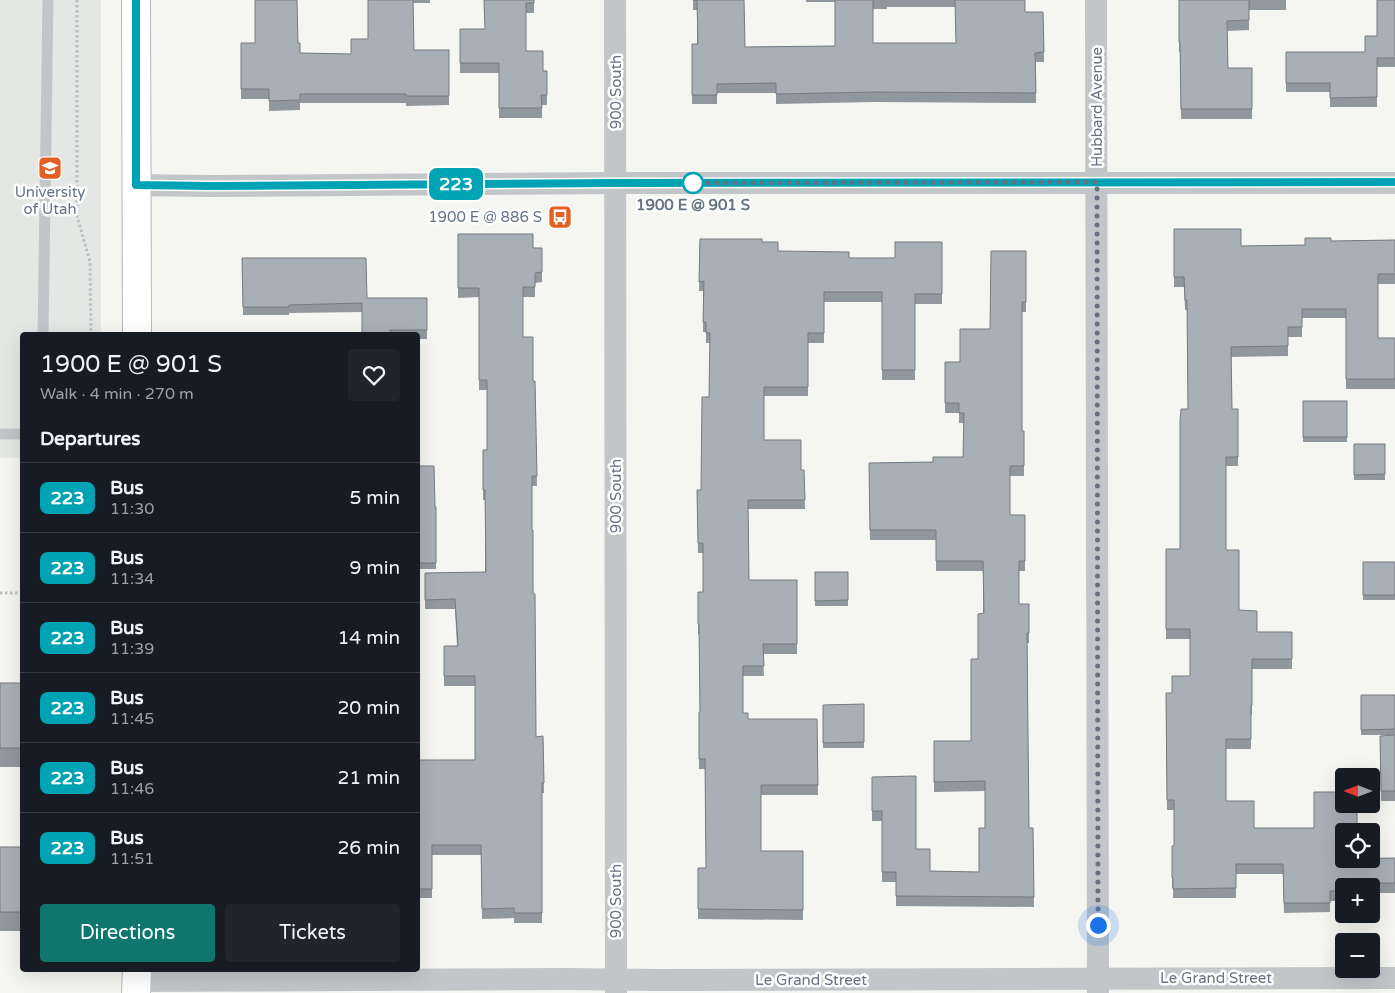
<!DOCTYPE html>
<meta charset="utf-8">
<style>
:root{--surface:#171b24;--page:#20242c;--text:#f1f3f6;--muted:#9ea1a6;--line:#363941;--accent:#0f766e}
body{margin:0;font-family:"Varela Round",sans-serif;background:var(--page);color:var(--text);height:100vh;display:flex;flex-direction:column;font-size:19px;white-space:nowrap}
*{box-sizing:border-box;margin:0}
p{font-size:16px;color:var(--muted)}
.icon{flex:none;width:28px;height:28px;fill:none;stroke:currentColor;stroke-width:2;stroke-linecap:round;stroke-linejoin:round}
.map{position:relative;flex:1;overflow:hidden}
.panel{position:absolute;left:20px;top:332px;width:400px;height:640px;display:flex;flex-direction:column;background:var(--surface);border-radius:5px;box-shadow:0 5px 20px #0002}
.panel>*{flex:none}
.badge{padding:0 10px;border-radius:8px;font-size:18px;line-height:32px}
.needle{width:32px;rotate:270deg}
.buttons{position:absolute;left:1335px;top:768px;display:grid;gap:10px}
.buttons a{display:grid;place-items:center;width:45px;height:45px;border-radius:5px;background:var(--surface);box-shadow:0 5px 20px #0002;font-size:25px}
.you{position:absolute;width:25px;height:25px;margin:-12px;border:4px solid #fff;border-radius:50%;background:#1a73e8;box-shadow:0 0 0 8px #1a73e833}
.map>.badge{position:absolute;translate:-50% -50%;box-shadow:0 0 0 2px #fff}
h2{padding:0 20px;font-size:19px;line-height:45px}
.round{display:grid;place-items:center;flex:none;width:52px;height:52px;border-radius:5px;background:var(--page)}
.overview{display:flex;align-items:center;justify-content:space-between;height:85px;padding:0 20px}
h1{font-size:24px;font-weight:600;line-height:38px}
.cta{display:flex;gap:10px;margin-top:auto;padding:10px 20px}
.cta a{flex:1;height:58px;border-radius:5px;background:var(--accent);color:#fff;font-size:20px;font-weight:600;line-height:58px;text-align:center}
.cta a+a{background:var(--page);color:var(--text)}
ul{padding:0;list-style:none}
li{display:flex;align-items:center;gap:15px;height:70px;padding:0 20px;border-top:1px solid var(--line)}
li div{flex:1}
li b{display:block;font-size:19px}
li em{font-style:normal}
li .badge{min-width:55px;font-weight:700;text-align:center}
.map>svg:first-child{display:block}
</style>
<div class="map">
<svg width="1395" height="993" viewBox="0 0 1395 993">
<rect width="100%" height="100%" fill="#f5f5f1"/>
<!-- built -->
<polygon fill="#e5e7e5" points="0,0 101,0 101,335 22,335 22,458 0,458"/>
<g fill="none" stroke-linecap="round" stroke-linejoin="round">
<!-- secondary casing -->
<g stroke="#b4b9be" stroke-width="30">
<g id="secondary">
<polyline points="136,0 137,335"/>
<polyline points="136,993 137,970"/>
</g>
</g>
<!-- path -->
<g stroke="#bcbec0" stroke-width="3" stroke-dasharray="2.5 2.5" stroke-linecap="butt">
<polyline points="77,0 77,216 90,262 91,335"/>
<polyline points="0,593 22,593"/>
</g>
<!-- service -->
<g stroke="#c2c6c9" stroke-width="11">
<polyline points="43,335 48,0"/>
<polyline points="0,434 22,434"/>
</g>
<!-- minor -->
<g stroke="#c2c6c9" stroke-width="22">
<polyline points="615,0 616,993"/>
<polyline points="1096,0 1098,993"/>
<polyline points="136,185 210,186 616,183 1395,183"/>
<polyline points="137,981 565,979 662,980 1395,978"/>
</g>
<!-- secondary -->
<use href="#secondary" stroke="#fff" stroke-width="28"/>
</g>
<!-- wall -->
<g fill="#90979d" fill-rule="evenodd">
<polygon points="368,0 430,0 430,3 413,3 414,50 449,50 449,105 406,106 406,103 300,103 300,110 269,111 269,99 241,99 241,43 298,43 300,53 351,54 368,39"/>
<polygon points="484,0 534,0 534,13 526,13 526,51 543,71 547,71 547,105 542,105 542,118 499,118 499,73 460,73 460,29 485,29"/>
<path d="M693 0H744L745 47 835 46V2H806V0H1025V12H1043L1044 62H1036V103L874 102 776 104V93H717V104H692V44H697V10H693ZM887 7H955L956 43H873V9H887Z"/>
<polygon points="1179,0 1286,0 1286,10 1249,10 1249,30 1227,31 1228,68 1252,68 1252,119 1181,119 1180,52 1179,52"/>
<polygon points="1395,0 1395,67 1377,67 1377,107 1330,107 1330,92 1286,92 1286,52 1365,52 1377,36"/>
<polygon points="1174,229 1241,246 1305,245 1331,241 1395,240 1395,284 1378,284 1378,338 1395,338 1395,389 1346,389 1346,318 1302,318 1302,337 1288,337 1288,356 1231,357 1232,409 1238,409 1238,466 1226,466 1226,550 1239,610 1257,632 1292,642 1292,669 1252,669 1252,715 1251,715 1251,749 1226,749 1226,801 1254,828 1344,859 1395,858 1395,893 1371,893 1371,886 1344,886 1344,892 1337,892 1337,901 1330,901 1330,912 1284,913 1283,874 1236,874 1236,898 1173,898 1173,888 1172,888 1172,846 1174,846 1174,810 1167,810 1166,693 1172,693 1190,676 1190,639 1166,639 1166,549 1180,549 1188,409 1187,310 1185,310 1184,287 1174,287"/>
<polygon points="458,234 533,248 542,248 542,282 535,283 535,297 523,297 523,337 533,381 535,381 537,486 532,486 532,530 536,737 543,736 544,793 542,793 542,923 514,923 514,918 482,919 481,855 432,855 432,898 418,898 418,760 475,760 475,686 444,686 444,646 457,646 455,609 425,609 425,573 485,572 485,500 483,500 483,450 487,450 487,390 479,390 479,297 458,298"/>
<polygon points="700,239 762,242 778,251 849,258 895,258 942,242 942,304 915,304 915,380 882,380 882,302 824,302 824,343 808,343 808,396 764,396 764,440 801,470 804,470 805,509 748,509 749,580 797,580 797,654 763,654 764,676 743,676 743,713 748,719 817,719 818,795 761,795 761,851 803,851 803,920 698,919 698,868 706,868 705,769 699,769 699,712 700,712 699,634 698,634 698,592 703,592 703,553 698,553 697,490 701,490 709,397 710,343 706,343 706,332 703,332 703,291 699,291"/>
<polygon points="1026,251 1026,312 1022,312 1022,431 1024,431 1024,476 1010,476 1010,515 1025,515 1025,571 1019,571 1019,604 1029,604 1029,643 1027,643 1029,828 1033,828 1034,907 896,906 896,882 882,882 882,821 872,821 872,777 916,849 930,871 979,872 985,828 985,791 934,792 934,741 971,741 978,659 983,613 983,571 936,571 936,540 870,540 869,463 933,462 963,457 964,423 959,423 959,413 945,413 945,362 960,362 990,329"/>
<polygon points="242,258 367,298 427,298 427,339 418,339 418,335 362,335 362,312 289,313 289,315 243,315"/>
<rect x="1303" y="401" width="44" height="41"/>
<rect x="1354" y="444" width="31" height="36"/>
<polygon points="418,466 435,507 436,507 436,569 418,569"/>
<rect x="1363" y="562" width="32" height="38"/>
<rect x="815" y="572" width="33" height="34"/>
<polygon points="0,683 22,698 22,767 0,767"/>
<rect x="1361" y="695" width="34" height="40"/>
<polygon points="864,704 864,748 823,748 823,705"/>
<polygon points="1395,735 1395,801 1381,801 1380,736"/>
<polygon points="0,847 22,856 22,931 0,931"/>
</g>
<!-- building -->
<g fill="#a8b0b6" stroke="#767b7f">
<polygon points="255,0 297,0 298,43 300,43 300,53 351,54 351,39 368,39 368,0 413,0 414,50 449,50 449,96 406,96 406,94 300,94 300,100 269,101 269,89 241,89 241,43 255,43"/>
<polygon points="484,0 534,0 534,3 526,3 526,51 543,51 543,71 547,71 547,95 541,95 542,108 499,108 499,63 460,63 460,29 485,29"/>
<polygon points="693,0 744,0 745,47 835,46 835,0 873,0 873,43 956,43 955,0 1025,0 1025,12 1043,12 1044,52 1035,53 1036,93 874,92 776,94 776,83 717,84 717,95 692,95 692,44 698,44 697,0"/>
<polygon points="1179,0 1249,0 1249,20 1227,21 1228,68 1252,68 1252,109 1181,109 1180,42 1179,42"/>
<polygon points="1377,0 1395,0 1395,58 1377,58 1377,97 1330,98 1330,83 1286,83 1286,52 1365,52 1365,36 1377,36"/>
<polygon points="1174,229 1241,229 1241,246 1305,245 1305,238 1331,238 1331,241 1395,240 1395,274 1378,274 1378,338 1395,338 1395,379 1346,379 1346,309 1302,309 1302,327 1288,327 1288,346 1231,347 1232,409 1238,409 1238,457 1226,457 1226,550 1239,550 1239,610 1257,611 1257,632 1292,632 1292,659 1252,659 1252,705 1251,705 1251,739 1226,739 1226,801 1254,801 1254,828 1314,828 1314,792 1344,792 1344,804 1357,804 1357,831 1344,831 1344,859 1395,858 1395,883 1337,883 1337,891 1330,891 1330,903 1284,903 1283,864 1236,864 1236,888 1173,889 1173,878 1172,878 1172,846 1174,846 1174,800 1167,800 1166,693 1172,693 1172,676 1190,676 1190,629 1166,629 1166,549 1180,549 1180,420 1181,409 1188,409 1187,300 1185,300 1184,277 1174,277"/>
<polygon points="458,234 533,234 533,248 542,248 542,272 535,273 535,287 523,287 523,337 533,337 533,381 535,381 537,476 532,476 532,530 533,530 533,594 535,594 536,737 543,736 544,783 542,783 542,913 514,913 514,908 482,909 481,845 432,845 432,889 418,889 418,760 475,760 475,676 444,676 444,646 458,646 455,599 425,600 425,573 486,572 485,490 483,490 483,450 487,450 487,380 479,380 479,288 458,288"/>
<polygon points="700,239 762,239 762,242 778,242 778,251 849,252 849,258 895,258 895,242 942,242 942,294 915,294 915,370 882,370 882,292 824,292 824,333 808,333 808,387 764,387 764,440 801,440 801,470 804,470 805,500 748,500 749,580 797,580 797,644 763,644 764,666 743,666 743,713 748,713 748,719 817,719 818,785 761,785 761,851 803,851 803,910 698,909 698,868 706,868 705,759 699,759 699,712 700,712 699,624 698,624 698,592 703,592 703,543 698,543 697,490 701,490 702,397 709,397 710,333 706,333 706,322 703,322 704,281 699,282"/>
<polygon points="991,251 1026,251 1026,302 1022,302 1022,431 1024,431 1024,466 1010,466 1010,515 1025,515 1025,561 1019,561 1019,604 1029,604 1029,633 1027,633 1029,828 1033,828 1034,897 896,896 896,872 882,872 882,811 872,811 872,777 916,776 916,849 930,849 930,871 979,872 979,828 985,828 985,781 934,782 934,741 971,741 971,659 978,659 978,614 984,613 983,561 936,561 936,530 870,530 869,463 933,462 933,457 963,457 964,413 959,413 959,403 945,403 945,362 960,362 960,329 990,329"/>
<polygon points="242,258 366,258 367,298 427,298 427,330 390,330 390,335 362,335 362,303 289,305 289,307 243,307"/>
<rect x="1303" y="401" width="44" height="36"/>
<polygon points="1354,444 1385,444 1385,474 1354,475"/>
<polygon points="418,466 434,466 435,507 436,507 436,563 418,563"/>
<rect x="1363" y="562" width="32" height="33"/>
<polygon points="815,572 848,572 848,600 815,601"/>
<rect x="0" y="683" width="22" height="65"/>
<polygon points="1361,695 1395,695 1395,729 1361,730"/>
<polygon points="864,704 864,742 823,743 823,705"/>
<polygon points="1395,735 1395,791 1381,791 1380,736"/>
<rect x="0" y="847" width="22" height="65"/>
</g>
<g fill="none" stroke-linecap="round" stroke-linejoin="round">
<!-- line casing -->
<g stroke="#fff" stroke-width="11">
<polyline id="line" points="136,0 136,185 210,186 616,183 1395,182"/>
</g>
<!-- line -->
<use href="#line" stroke="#00a3b4" stroke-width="8"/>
<!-- walk -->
<polyline stroke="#647383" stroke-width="5" stroke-dasharray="0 9" points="693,183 687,183 1097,182 1098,925"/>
</g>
<!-- icons -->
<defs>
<g id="university-square" transform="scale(1.25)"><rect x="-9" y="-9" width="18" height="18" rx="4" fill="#e45f23" stroke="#fff"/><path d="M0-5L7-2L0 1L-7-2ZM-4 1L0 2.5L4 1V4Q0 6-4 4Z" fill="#fff"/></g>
<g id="bus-square" transform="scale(1.25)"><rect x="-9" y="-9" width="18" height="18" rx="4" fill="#e45f23" stroke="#fff"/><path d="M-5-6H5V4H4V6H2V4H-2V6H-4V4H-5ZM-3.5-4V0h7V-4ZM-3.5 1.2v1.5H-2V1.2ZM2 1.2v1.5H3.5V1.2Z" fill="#fff"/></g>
</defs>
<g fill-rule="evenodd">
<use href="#university-square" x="50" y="168"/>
<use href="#bus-square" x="560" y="217"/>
</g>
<!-- markers -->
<circle fill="#fff" stroke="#00a3b4" stroke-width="2.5" cx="693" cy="183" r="10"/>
<g text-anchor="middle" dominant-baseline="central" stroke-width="5" stroke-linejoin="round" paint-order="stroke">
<!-- street labels -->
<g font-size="15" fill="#647383" stroke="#fff">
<text transform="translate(616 92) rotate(-90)">900 South</text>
<text transform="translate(1097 107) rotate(-90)">Hubbard Avenue</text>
<text transform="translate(616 496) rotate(-90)">900 South</text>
<text transform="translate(616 901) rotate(-90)">900 South</text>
<text x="1216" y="978">Le Grand Street</text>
<text x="811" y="980">Le Grand Street</text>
</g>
<!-- poi labels -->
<g font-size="15" fill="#647383" stroke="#fff">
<text x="50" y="192">University<tspan x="50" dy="17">of Utah</tspan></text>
<text x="542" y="217" text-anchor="end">1900 E @ 886 S</text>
</g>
<!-- stop labels -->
<g font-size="15" font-weight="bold" fill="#647383" stroke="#fff">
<text x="693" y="205">1900 E @ 901 S</text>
</g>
</g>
</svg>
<div class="buttons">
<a><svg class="needle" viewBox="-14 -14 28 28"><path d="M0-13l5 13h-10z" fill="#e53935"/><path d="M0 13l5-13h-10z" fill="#9ea1a6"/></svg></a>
<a><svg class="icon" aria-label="locate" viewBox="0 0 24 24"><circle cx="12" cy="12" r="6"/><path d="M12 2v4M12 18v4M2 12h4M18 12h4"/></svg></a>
<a>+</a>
<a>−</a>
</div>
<div class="you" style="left:1098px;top:925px"></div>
<b class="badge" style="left:456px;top:184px;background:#00a3b4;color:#fff">223</b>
<section class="panel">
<div class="overview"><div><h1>1900 E @ 901 S</h1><p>Walk · 4 min · 270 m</p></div><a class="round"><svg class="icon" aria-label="heart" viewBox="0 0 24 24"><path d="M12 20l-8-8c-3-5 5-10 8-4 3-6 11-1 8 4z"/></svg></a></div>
<h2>Departures</h2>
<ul>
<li><span class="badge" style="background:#00a3b4;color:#fff">223</span><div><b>Bus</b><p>11:30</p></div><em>5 min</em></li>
<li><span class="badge" style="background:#00a3b4;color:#fff">223</span><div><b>Bus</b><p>11:34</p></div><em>9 min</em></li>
<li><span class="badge" style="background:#00a3b4;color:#fff">223</span><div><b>Bus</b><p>11:39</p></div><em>14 min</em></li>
<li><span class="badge" style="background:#00a3b4;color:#fff">223</span><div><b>Bus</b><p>11:45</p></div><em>20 min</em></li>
<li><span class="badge" style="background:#00a3b4;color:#fff">223</span><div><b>Bus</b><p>11:46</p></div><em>21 min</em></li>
<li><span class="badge" style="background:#00a3b4;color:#fff">223</span><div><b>Bus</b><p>11:51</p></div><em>26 min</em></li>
</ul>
<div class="cta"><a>Directions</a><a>Tickets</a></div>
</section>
</div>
